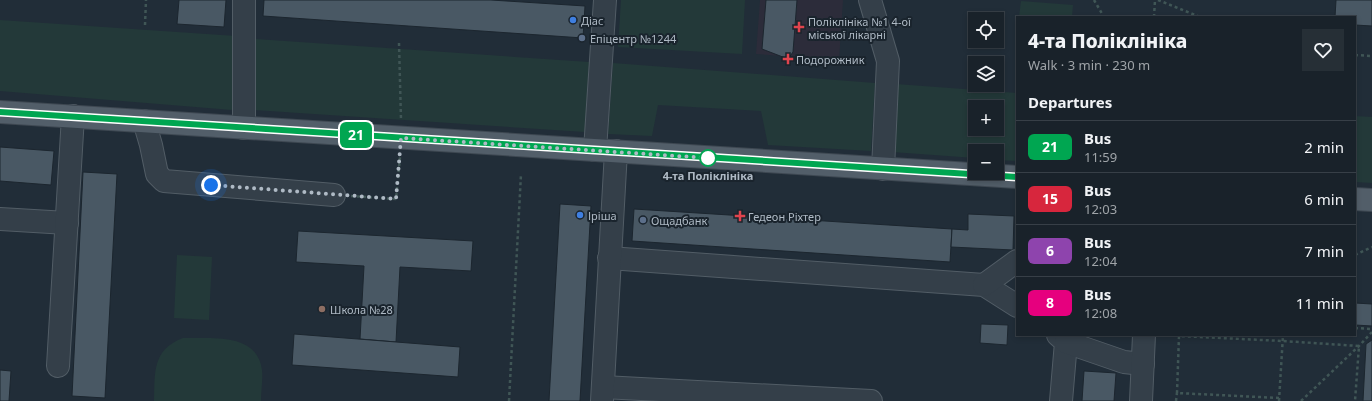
<!DOCTYPE html>
<meta charset="utf-8">
<style>
:root{--surface:#19222a;--page:#262f36;--text:#f1f3f6;--muted:#9fa4a8;--line:#373f47}
body{margin:0;font-family:"Noto Sans",sans-serif;background:var(--page);color:var(--text);height:100vh;display:flex;flex-direction:column;font-size:15px;white-space:nowrap}
*{box-sizing:border-box;margin:0}
p{font-size:13px;color:var(--muted)}
.icon{flex:none;width:22px;height:22px;fill:none;stroke:currentColor;stroke-width:2;stroke-linecap:round;stroke-linejoin:round}
.map{position:relative;flex:1;overflow:hidden}
.details{position:absolute;left:1016px;top:16px;width:340px;height:320px;display:flex;flex-direction:column;background:var(--surface);border-radius:0px;box-shadow:0 2px 6px #0003,0 0 0 1px var(--line)}
.details>*{flex:none}
.badge{padding:0 8px;border-radius:6px;font-size:14px;line-height:26px}
.tools{position:absolute;left:968px;top:12px;display:grid;gap:8px}
.tools a{display:grid;place-items:center;width:36px;height:36px;border-radius:0px;background:var(--surface);box-shadow:0 2px 6px #0003,0 0 0 1px var(--line);font-size:20px}
.you{position:absolute;width:20px;height:20px;margin:-10px;border:3px solid #fff;border-radius:50%;background:#1a73e8;box-shadow:0 0 0 6px #1a73e833}
.map>.badge{position:absolute;translate:-50% -50%;box-shadow:0 0 0 2px #fff}
h2{padding:0 12px;font-size:15px;line-height:36px}
.round{display:grid;place-items:center;flex:none;width:42px;height:42px;border-radius:0px;background:var(--page)}
.headline{display:flex;align-items:center;justify-content:space-between;height:68px;padding:0 12px}
h1{font-size:19px;font-weight:800;line-height:30px}
ul{padding:0;list-style:none}
li{display:flex;align-items:center;gap:12px;height:52px;padding:0 12px;border-top:1px solid var(--line)}
li div{flex:1}
li b{display:block;font-size:15px}
li em{font-style:normal}
li .badge{min-width:44px;font-weight:700;text-align:center}
.map>svg:first-child{display:block}
</style>
<div class="map">
<svg width="1372" height="401" viewBox="0 0 1372 401">
<rect width="100%" height="100%" fill="#212d38"/>
<!-- medical -->
<polygon fill="#2c2c3a" points="760,0 843,0 839,60 756,54"/>
<!-- green -->
<g fill="#233939" fill-rule="evenodd">
<polygon points="621,0 745,0 742,54 618,47"/>
<polygon points="1021,1 1073,5 1072,17 1019,17"/>
<polygon points="0,20 236,36 232,110 0,91"/>
<polygon points="256,39 589,62 585,132 253,110"/>
<polygon points="613,63 875,83 871,151 768,145 761,111 658,105 652,136 608,134"/>
<path d="M896 84 1017 93V161L997 160V151H975V158L892 152ZM975 107H997V129H975Z"/>
<polygon points="1355,116 1372,117 1372,183 1355,182"/>
<polygon points="177,255 212,257 209,320 174,318"/>
<path d="M183 338C211 339 257 332 262 370 263 380 261 391 261 401H154C155 372 152 350 183 338Z"/>
</g>
<!-- building -->
<g fill="#495864" stroke="#1c262f">
<polygon points="179,0 226,0 224,27 177,24"/>
<polygon points="264,0 491,0 585,6 583,38 263,16"/>
<polygon points="766,0 797,0 793,52 788,59 762,49"/>
<polygon points="1336,0 1372,0 1372,26 1355,25 1355,17 1335,17"/>
<polygon points="0,147 54,151 51,185 0,181"/>
<polygon points="83,172 117,174 105,398 72,396"/>
<polygon points="560,204 591,206 580,401 549,401"/>
<polygon points="634,209 952,229 950,262 632,241"/>
<polygon points="968,214 1014,216 1013,250 951,247 952,229 968,230"/>
<polygon points="298,231 473,241 471,271 400,267 396,342 360,339 364,266 296,262"/>
<polygon points="1355,303 1372,304 1372,326 1355,325"/>
<polygon points="981,324 1008,325 1007,345 980,343"/>
<polygon points="294,334 460,347 458,377 292,365"/>
<polygon points="1372,340 1372,401 1363,401 1366,344"/>
<polygon points="0,370 11,371 9,401 0,401"/>
<polygon points="1084,371 1116,373 1114,401 1082,401"/>
</g>
<g fill="none" stroke-linecap="round" stroke-linejoin="round">
<!-- minor casing -->
<g stroke="#525d66" stroke-width="24">
<g id="minor">
<polyline points="870,0 888,61 883,169"/>
<polyline points="144,121 151,145 157,174 164,181 334,195"/>
<polyline points="244,128 244,0"/>
<polyline points="595,150 605,0"/>
<polyline points="0,219 67,223"/>
<polyline points="609,258 984,285 1017,306"/>
<polyline points="984,285 1017,261"/>
<polyline points="1058,335 1066,342 1061,401"/>
<polyline points="1066,342 1124,362 1143,364"/>
<polyline points="58,366 73,116"/>
<polyline points="603,387 871,401"/>
<polyline points="602,401 616,151"/>
<polyline points="1141,401 1144,335"/>
</g>
</g>
<!-- major casing -->
<g stroke="#3e4852" stroke-width="24">
<g id="major">
<polyline points="0,112 1017,177"/>
<polyline points="1355,199 1372,200"/>
</g>
</g>
<!-- path -->
<g stroke="#405656" stroke-width="2.5" stroke-dasharray="3 3" stroke-linecap="butt">
<polyline points="1094,0 1104,17"/>
<polyline points="1158,0 1200,17"/>
<polyline points="1154,17 1155,0"/>
<polyline points="145,25 146,0"/>
<polyline points="399,43 401,120"/>
<polyline points="1355,55 1372,56"/>
<polyline points="351,196 396,199 400,157"/>
<polyline points="1355,255 1372,247"/>
<polyline points="1355,328 1372,329"/>
<polyline points="1279,398 1177,393 1179,336 1283,341 1359,346 1355,401"/>
<polyline points="509,401 521,174"/>
<polyline points="1176,401 1177,393"/>
<polyline points="1279,401 1283,335"/>
<polyline points="1301,401 1359,346 1372,332"/>
</g>
<!-- minor -->
<use href="#minor" stroke="#343f49" stroke-width="22"/>
<!-- major -->
<use href="#major" stroke="#525e69" stroke-width="22"/>
</g>
<g fill="none" stroke-linecap="round" stroke-linejoin="round">
<!-- line casing -->
<g stroke="#fff" stroke-width="9">
<polyline id="line" points="0,112 1017,177"/>
</g>
<!-- line -->
<use href="#line" stroke="#00a651" stroke-width="6"/>
<!-- walk -->
<polyline stroke="#afbac5" stroke-width="4" stroke-dasharray="0 7.2" points="211,185 396,199 401,138 708,158"/>
</g>
<!-- markers -->
<g fill="#3f7fe0" stroke="#1a242d" stroke-width="1.5">
<circle cx="573" cy="20" r="4"/>
<circle cx="580" cy="215" r="4"/>
</g>
<g fill="#e0444e" stroke="#1a242d" stroke-width="1.5">
<path d="M797 21h4v4h4v4h-4v4h-4v-4h-4v-4h4z"/>
<path d="M786 53h4v4h4v4h-4v4h-4v-4h-4v-4h4z"/>
<path d="M738 210h4v4h4v4h-4v4h-4v-4h-4v-4h4z"/>
</g>
<g fill="#5c6f8a" stroke="#1a242d" stroke-width="1.5">
<circle cx="582" cy="38" r="4"/>
<circle cx="643" cy="220" r="4"/>
</g>
<circle fill="#fff" stroke="#00a651" stroke-width="2" cx="708" cy="158" r="8"/>
<circle fill="#8d6e63" stroke="#1a242d" stroke-width="1.5" cx="322" cy="309" r="4"/>
<g text-anchor="middle" dominant-baseline="central" stroke-width="4" stroke-linejoin="round" paint-order="stroke">
<!-- poi labels -->
<g font-size="11" fill="#afbac5" stroke="#1a242d" text-anchor="start">
<text x="581" y="20">Діас</text>
<text x="808" y="21">Поліклініка №1 4-ої<tspan x="808" dy="13">міської лікарні</tspan></text>
<text x="590" y="38">Епіцентр №1244</text>
<text x="796" y="59">Подорожник</text>
<text x="588" y="215">Іріша</text>
<text x="748" y="216">Гедеон Ріхтер</text>
<text x="651" y="220">Ощадбанк</text>
<text x="330" y="309">Школа №28</text>
</g>
<!-- stop labels -->
<g font-size="11" font-weight="bold" fill="#afbac5" stroke="#1a242d">
<text x="708" y="175">4-та Поліклініка</text>
</g>
</g>
</svg>
<div class="tools">
<a><svg class="icon" aria-label="locate" viewBox="0 0 24 24"><circle cx="12" cy="12" r="6"/><path d="M12 2v4M12 18v4M2 12h4M18 12h4"/></svg></a>
<a><svg class="icon" aria-label="layers" viewBox="0 0 24 24"><path d="M12 4l9 5-9 5-9-5zM3 14l9 5 9-5"/></svg></a>
<a>+</a>
<a>−</a>
</div>
<div class="you" style="left:211px;top:185px"></div>
<b class="badge" style="left:356px;top:135px;background:#00a651;color:#fff">21</b>
<section class="details">
<div class="headline"><div><h1>4-та Поліклініка</h1><p>Walk · 3 min · 230 m</p></div><a class="round"><svg class="icon" aria-label="heart" viewBox="0 0 24 24"><path d="M12 20l-8-8c-3-5 5-10 8-4 3-6 11-1 8 4z"/></svg></a></div>
<h2>Departures</h2>
<ul>
<li><span class="badge" style="background:#00a651;color:#fff">21</span><div><b>Bus</b><p>11:59</p></div><em>2 min</em></li>
<li><span class="badge" style="background:#d7263d;color:#fff">15</span><div><b>Bus</b><p>12:03</p></div><em>6 min</em></li>
<li><span class="badge" style="background:#8e44ad;color:#fff">6</span><div><b>Bus</b><p>12:04</p></div><em>7 min</em></li>
<li><span class="badge" style="background:#e6007e;color:#fff">8</span><div><b>Bus</b><p>12:08</p></div><em>11 min</em></li>
</ul>
</section>
</div>
